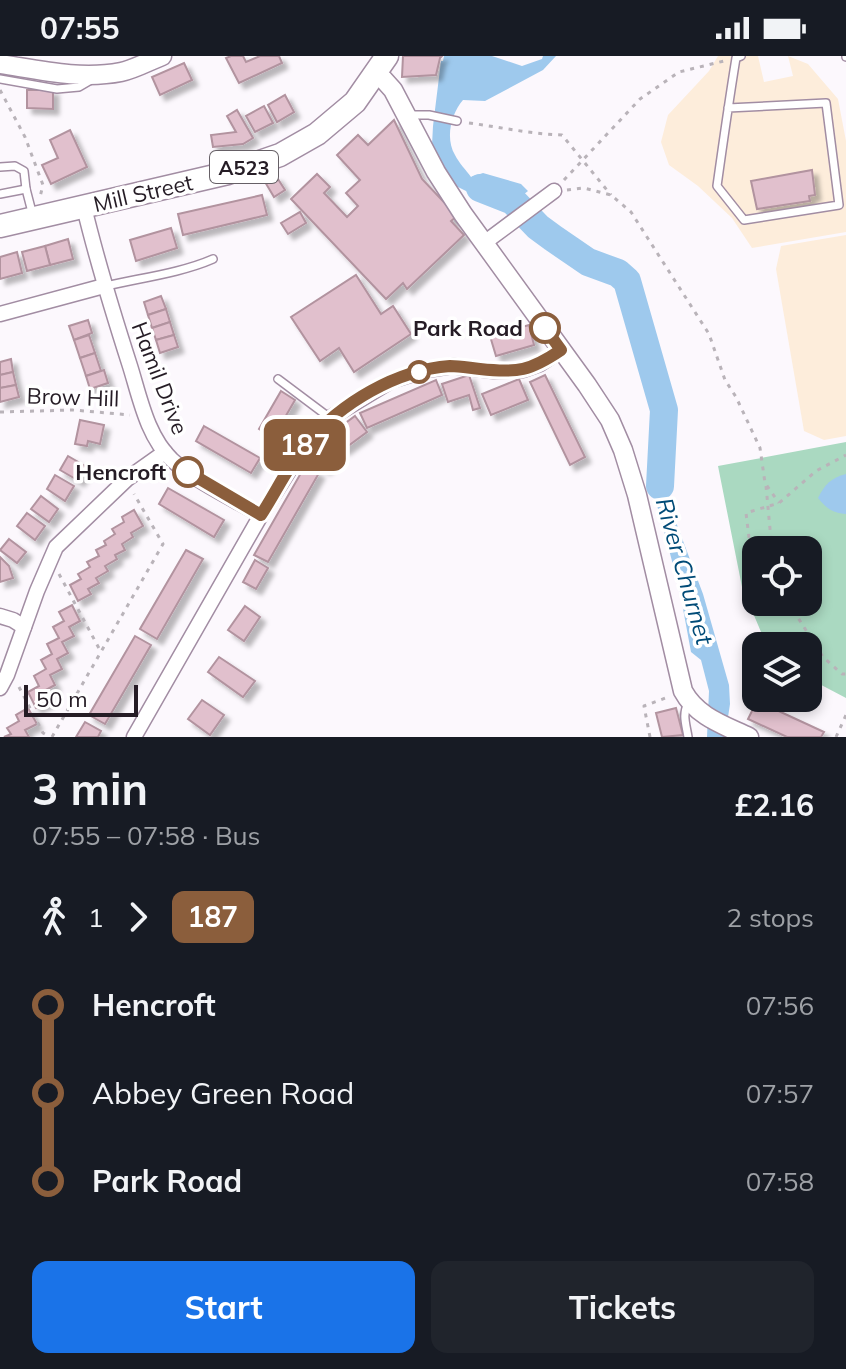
<!DOCTYPE html>
<meta charset="utf-8">
<style>
:root{--surface:#171b24;--page:#20242c;--text:#f1f3f6;--muted:#9ea1a6;--accent:#1a73e8}
body{margin:0;font-family:Mulish,sans-serif;background:var(--page);color:var(--text);height:100vh;display:flex;flex-direction:column;font-size:30px;white-space:nowrap}
*{box-sizing:border-box;margin:0}
p{font-size:26px;color:var(--muted)}
.icon{flex:none;width:44px;height:44px;fill:none;stroke:currentColor;stroke-width:2;stroke-linecap:round;stroke-linejoin:round}
.map{position:relative;height:681px;overflow:hidden}
.panel{display:flex;flex-direction:column;background:var(--surface);flex:1}
.panel>*{flex:none}
.badge{padding:0 16px;border-radius:12px;font-size:28px;line-height:52px}
.tools{position:absolute;left:742px;top:480px;display:grid;gap:16px}
.tools a{display:grid;place-items:center;width:80px;height:80px;border-radius:16px;background:var(--surface);box-shadow:0 4px 12px #0003;font-size:40px}
.scale{position:absolute;left:24px;bottom:20px;width:114px;box-sizing:border-box;padding-left:8px;border:4px solid #251c25;border-top:0;font-size:22px;line-height:28px;white-space:nowrap;color:#251c25;-webkit-text-stroke:6px #fff;paint-order:stroke}
.map>.badge{position:absolute;translate:-50% -50%;box-shadow:0 0 0 4px #fff}
.legs{display:flex;align-items:center;gap:12px;height:88px;padding:0 32px;font-size:26px}
.legs p{margin-inline-start:auto}
.head{display:flex;align-items:center;justify-content:space-between;height:136px;padding:0 32px}
h1{font-size:44px;font-weight:700;line-height:60px}
.cta{display:flex;gap:16px;margin-top:auto;padding:16px 32px}
.cta a{flex:1;height:92px;border-radius:16px;background:var(--accent);color:#fff;font-size:32px;font-weight:700;line-height:92px;text-align:center}
.cta a+a{background:var(--page);color:var(--text)}
ul{padding:0 32px;list-style:none}
li{display:flex;align-items:center;gap:28px;height:88px;font-size:30px}
li i{display:grid;place-items:center;width:12px;height:100%;margin:0 10px;background:currentColor}
li i::after{content:'';width:20px;height:20px;margin:-10px;border:6px solid;border-radius:50%;background:var(--surface)}
li p{margin-inline-start:auto}
li:first-child i{background:linear-gradient(#0000 50%,currentColor 0)}
li:last-child i{background:linear-gradient(currentColor 50%,#0000 0)}
.status{display:flex;justify-content:space-between;align-items:center;height:56px;padding:0 40px;background:var(--surface);direction:ltr}
.status svg{height:22px;fill:currentColor}
.map>svg:first-child{display:block}
</style>
<div class="status"><b>07:55</b><svg viewBox="0 0 49 12"><path d="M0 12V9h3v3zM5 12V6h3v6zM10 12V3h3v9zM15 12V0h3v12zM26 1h20v11H26zM47 4h2v5h-2z"/></svg></div>
<div class="map">
<svg width="846" height="681" viewBox="0 0 846 681">
<defs>
<filter id="shadow"><feDropShadow dx="5.5" dy="5.5" stdDeviation="2" flood-color="#0004"/></filter>
</defs>
<rect width="100%" height="100%" fill="#fcf8fd"/>
<!-- commercial -->
<g fill="#fdeddb">
<polygon points="718,0 758,0 764,26 793,20 788,0 808,8 838,43 846,85 846,176 752,192 732,162 698,130 669,109 661,86 668,59 709,15"/>
<polygon points="846,179 846,380 824,384 804,375 776,213 781,190"/>
</g>
<!-- green -->
<path fill="#aad9c1" fill-rule="evenodd" d="M846 386V642L808 622V590H767L742 531 718 410ZM756 494H808V546H756Z"/>
<!-- water -->
<g fill="#9ec9ed">
<path d="M444 0H492L522 10 542 3 543 0H556L543 14 485 45 463 44C451 58 445 82 455 99 459 107 466 114 471 121L483 117 521 128 528 135 504 154 454 129 437 105 432 89 433 70 441 5H443Z"/>
<polygon points="666,393 666,429 671,453 703,538 729,629 730,648 725,681 707,681 709,635 701,604 691,596 679,531 651,427 655,394"/>
<path d="M846 418V458C832 457 826 452 818 442 825 428 831 422 846 418Z"/>
</g>
<g fill="none" stroke-linecap="round" stroke-linejoin="round">
<!-- river -->
<polyline stroke="#9ec9ed" stroke-width="28" points="480,132 513,145 538,171 553,182 588,206 618,217 627,225 664,354 660,430"/>
</g>
<!-- building -->
<g fill="#e1c0cd" stroke="#b2939f" stroke-width="2" filter="url(#shadow)">
<polygon points="231,0 243,0 246,6 260,0 279,0 282,7 239,27 226,2"/>
<polygon points="403,0 442,0 440,2 436,19 402,21"/>
<polygon points="184,7 192,24 160,39 152,21"/>
<polygon points="27,34 53,34 53,53 27,52"/>
<polygon points="285,39 294,56 277,66 268,49"/>
<polygon points="264,50 273,67 255,76 246,60"/>
<polygon points="237,54 253,82 243,88 213,91 211,79 236,76 227,60"/>
<polygon points="394,64 422,123 457,160 451,165 464,179 407,233 403,227 386,243 291,143 317,118 330,131 324,137 347,161 358,150 346,137 360,124 337,99 358,79 368,89"/>
<polygon points="70,74 87,111 51,128 42,109 58,102 50,84"/>
<polygon points="812,114 815,139 809,140 810,145 757,153 751,125"/>
<polygon points="276,120 285,134 274,141 265,126"/>
<polygon points="262,139 267,159 183,179 178,158"/>
<polygon points="300,156 306,167 288,178 281,167"/>
<polygon points="171,172 177,192 136,205 130,184"/>
<polygon points="68,183 73,203 50,209 45,190"/>
<polygon points="45,190 50,209 27,215 22,196"/>
<polygon points="17,196 22,217 0,223 0,201"/>
<polygon points="356,219 381,258 393,250 411,278 354,316 339,292 320,305 291,261"/>
<polygon points="161,240 166,253 148,259 144,246"/>
<polygon points="166,253 170,266 152,272 148,259"/>
<polygon points="88,264 92,277 74,284 69,270"/>
<polygon points="170,266 174,279 156,284 152,272"/>
<polygon points="529,269 534,289 496,300 490,280"/>
<polygon points="89,279 95,297 80,302 74,284"/>
<polygon points="174,279 178,291 160,297 156,284"/>
<polygon points="95,297 101,315 86,320 80,302"/>
<polygon points="11,303 13,316 0,319 0,306"/>
<polygon points="104,314 108,327 90,333 86,320"/>
<polygon points="13,316 16,329 0,332 0,319"/>
<polygon points="469,319 480,352 473,354 469,339 448,346 442,328"/>
<polygon points="545,319 585,401 570,409 530,326"/>
<polygon points="519,323 528,344 491,359 482,338"/>
<polygon points="436,324 442,339 367,372 360,357"/>
<polygon points="16,329 19,341 0,346 0,332"/>
<polygon points="281,335 295,344 273,382 259,373"/>
<polygon points="355,360 367,376 344,393 332,377"/>
<polygon points="80,364 104,369 100,388 88,385 87,390 75,388"/>
<polygon points="204,370 260,402 251,417 196,385"/>
<polygon points="327,382 341,393 325,413 311,401"/>
<polygon points="68,400 87,411 79,425 60,414"/>
<polygon points="305,410 319,417 268,506 254,499"/>
<polygon points="55,419 74,430 65,445 47,433"/>
<polygon points="168,432 224,464 214,481 159,448"/>
<polygon points="41,440 58,453 49,466 31,453"/>
<polygon points="134,454 143,470 131,477 133,481 122,488 125,494 115,499 117,503 105,510 108,515 96,522 99,527 88,533 91,538 78,545 70,529 81,523 78,518 90,511 87,506 99,500 96,494 106,489 104,485 115,478 112,473 124,466 122,461"/>
<polygon points="27,457 45,470 35,484 17,470"/>
<polygon points="9,483 26,496 17,507 0,494"/>
<polygon points="186,494 203,503 157,583 140,573"/>
<polygon points="0,501 9,510 13,522 0,526"/>
<polygon points="255,504 268,512 256,533 243,526"/>
<polygon points="72,549 80,565 69,571 74,580 62,586 68,597 57,603 62,613 50,619 55,629 44,635 49,645 36,652 28,636 39,630 34,620 46,613 41,604 52,598 47,588 59,582 53,571 64,565 59,556"/>
<polygon points="245,550 260,561 244,585 228,574"/>
<polygon points="135,580 151,589 105,668 89,659"/>
<polygon points="219,601 255,625 243,641 208,616"/>
<polygon points="202,644 224,659 210,679 188,663"/>
<polygon points="757,645 824,676 821,681 787,681 748,663"/>
<polygon points="28,652 37,668 25,674 29,681 4,681 11,678 7,672 19,665 16,659"/>
<polygon points="676,652 683,679 662,681 656,657"/>
<polygon points="85,666 101,675 98,681 76,681"/>
</g>
<g fill="none" stroke-linecap="round" stroke-linejoin="round">
<!-- service casing -->
<g stroke="#a28da3" stroke-width="10">
<g id="service">
<polyline points="846,0 846,1"/>
<polyline points="0,23 57,33 79,31 91,24"/>
<path d="M728 52 826 47 839 149 744 164 717 130C723 87 729 45 736 2L741 0"/>
<polyline points="407,59 429,59 457,65"/>
<polyline points="0,111 15,110 24,115 26,133 33,160"/>
<polyline points="0,138 26,133"/>
<path d="M106 230C140 222 181 217 213 203"/>
<polyline points="278,323 330,362"/>
<path d="M688 647C682 659 686 668 688 681"/>
</g>
</g>
<!-- minor casing -->
<g stroke="#a28da3" stroke-width="17">
<g id="minor">
<path d="M84 151C97 205 113 257 130 310 140 342 147 380 172 404 195 425 233 443 261 459"/>
<polyline points="484,187 554,135"/>
<polyline points="0,258 104,230"/>
<polyline points="0,560 13,564 24,571"/>
<polyline points="0,632 7,619 37,535 56,491 127,423 165,396"/>
<polyline points="134,681 261,459 305,389 330,362 391,325 426,314 452,310 494,315 523,314 540,308 561,294"/>
</g>
</g>
<!-- tertiary casing -->
<g stroke="#a28da3" stroke-width="21">
<g id="tertiary">
<path d="M0 8C39 14 81 24 121 16 135 13 149 5 162 0"/>
<path d="M376 18 384 24 393 34 436 116 463 158 587 329 610 364 623 394 637 439 683 635C697 661 724 669 749 681"/>
</g>
</g>
<!-- trunk casing -->
<g stroke="#a28da3" stroke-width="25">
<polyline id="trunk" points="0,170 228,117 280,99 317,78 355,46 387,0"/>
</g>
<!-- path -->
<g stroke="#b9b3b9" stroke-width="3" stroke-dasharray="4 6" stroke-linecap="butt">
<polyline points="0,34 25,81 43,129 40,141"/>
<path d="M469 67C500 71 530 78 562 79L611 139"/>
<polyline points="564,124 640,43 679,16 724,5"/>
<polyline points="567,134 584,132 611,139 631,156 709,278 725,324 736,341 760,392 765,427 779,447"/>
<polyline points="0,356 73,354 130,359"/>
<polyline points="766,430 772,494"/>
<polyline points="756,510 752,506 746,457 779,447 816,415 846,399"/>
<polyline points="59,518 101,596"/>
<polyline points="788,546 823,601 842,618 846,618"/>
<polyline points="19,631 43,677 50,681"/>
<polyline points="52,681 163,488 134,438"/>
<polyline points="650,681 644,650 668,641"/>
<polyline points="836,681 846,659"/>
</g>
<!-- service -->
<use href="#service" stroke="#fff" stroke-width="7"/>
<!-- minor -->
<use href="#minor" stroke="#fff" stroke-width="14"/>
<!-- tertiary -->
<use href="#tertiary" stroke="#fff" stroke-width="18"/>
<!-- trunk -->
<use href="#trunk" stroke="#fff" stroke-width="22"/>
</g>
<g fill="none" stroke-linecap="round" stroke-linejoin="round">
<!-- line-1 casing -->
<g stroke="#fff" stroke-width="18">
<path id="line-1" d="M188 416 261 459C276 436 289 408 307 387 341 347 396 314 450 310 460 310 470 312 480 313 518 317 530 315 561 294L545 272"/>
</g>
<!-- line-1 -->
<use href="#line-1" stroke="#8b5e3c" stroke-width="12"/>
</g>
<!-- markers -->
<g fill="#fff" stroke="#8b5e3c" stroke-width="4">
<circle cx="545" cy="272" r="14"/>
<circle cx="419" cy="316" r="10"/>
<circle cx="188" cy="416" r="14"/>
</g>
<g text-anchor="middle" dominant-baseline="central" stroke-width="7" stroke-linejoin="round" paint-order="stroke">
<!-- shield labels -->
<rect fill="#fff" stroke="#666066" stroke-width="2" x="210" y="95" width="68" height="32" rx="6"/>
<g font-size="20" font-weight="bold" fill="#251c25">
<text x="244" y="111">A523</text>
</g>
<!-- street labels -->
<g font-size="22" fill="#251c25" stroke="#fff">
<text transform="translate(143 137) rotate(-13)">Mill Street</text>
<text transform="translate(160 322) rotate(69)">Hamil Drive</text>
<text transform="translate(73 341) rotate(2)">Brow Hill</text>
</g>
<!-- stop labels -->
<g font-size="22" font-weight="bold" fill="#251c25" stroke="#fff" text-anchor="end">
<text x="523" y="272">Park Road</text>
<text x="166" y="416">Hencroft</text>
</g>
<!-- water labels -->
<g font-size="24" font-style="italic" fill="#004b77" stroke="#fff">
<text transform="translate(685 515) rotate(74)">River Churnet</text>
</g>
</g>
</svg>
<div class="tools">
<a><svg class="icon" aria-label="locate" viewBox="0 0 24 24"><circle cx="12" cy="12" r="6"/><path d="M12 2v4M12 18v4M2 12h4M18 12h4"/></svg></a>
<a><svg class="icon" aria-label="layers" viewBox="0 0 24 24"><path d="M12 4l9 5-9 5-9-5zM3 14l9 5 9-5"/></svg></a>
</div>
<div class="scale">50 m</div>
<b class="badge" style="left:305px;top:389px;background:#8b5e3c;color:#fff">187</b>
</div>
<section class="panel">
<div class="head"><div><h1>3 min</h1><p>07:55 – 07:58 · Bus</p></div><b>£2.16</b></div>
<div class="legs"><svg class="icon" aria-label="walk" viewBox="0 0 24 24"><circle cx="13" cy="4" r="2"/><path d="M13 8l-2 6 4 7M11 14l-3 7M7 12l3-4h3l4 4"/></svg>1<svg class="icon" aria-label="forward" viewBox="0 0 24 24"><path d="M9 5l7 7-7 7"/></svg><b class="badge" style="background:#8b5e3c;color:#fff">187</b><p>2 stops</p></div>
<ul>
<li><i style="color:#8b5e3c"></i><b>Hencroft</b><p>07:56</p></li>
<li><i style="color:#8b5e3c"></i><span>Abbey Green Road</span><p>07:57</p></li>
<li><i style="color:#8b5e3c"></i><b>Park Road</b><p>07:58</p></li>
</ul>
<div class="cta"><a>Start</a><a>Tickets</a></div>
</section>
